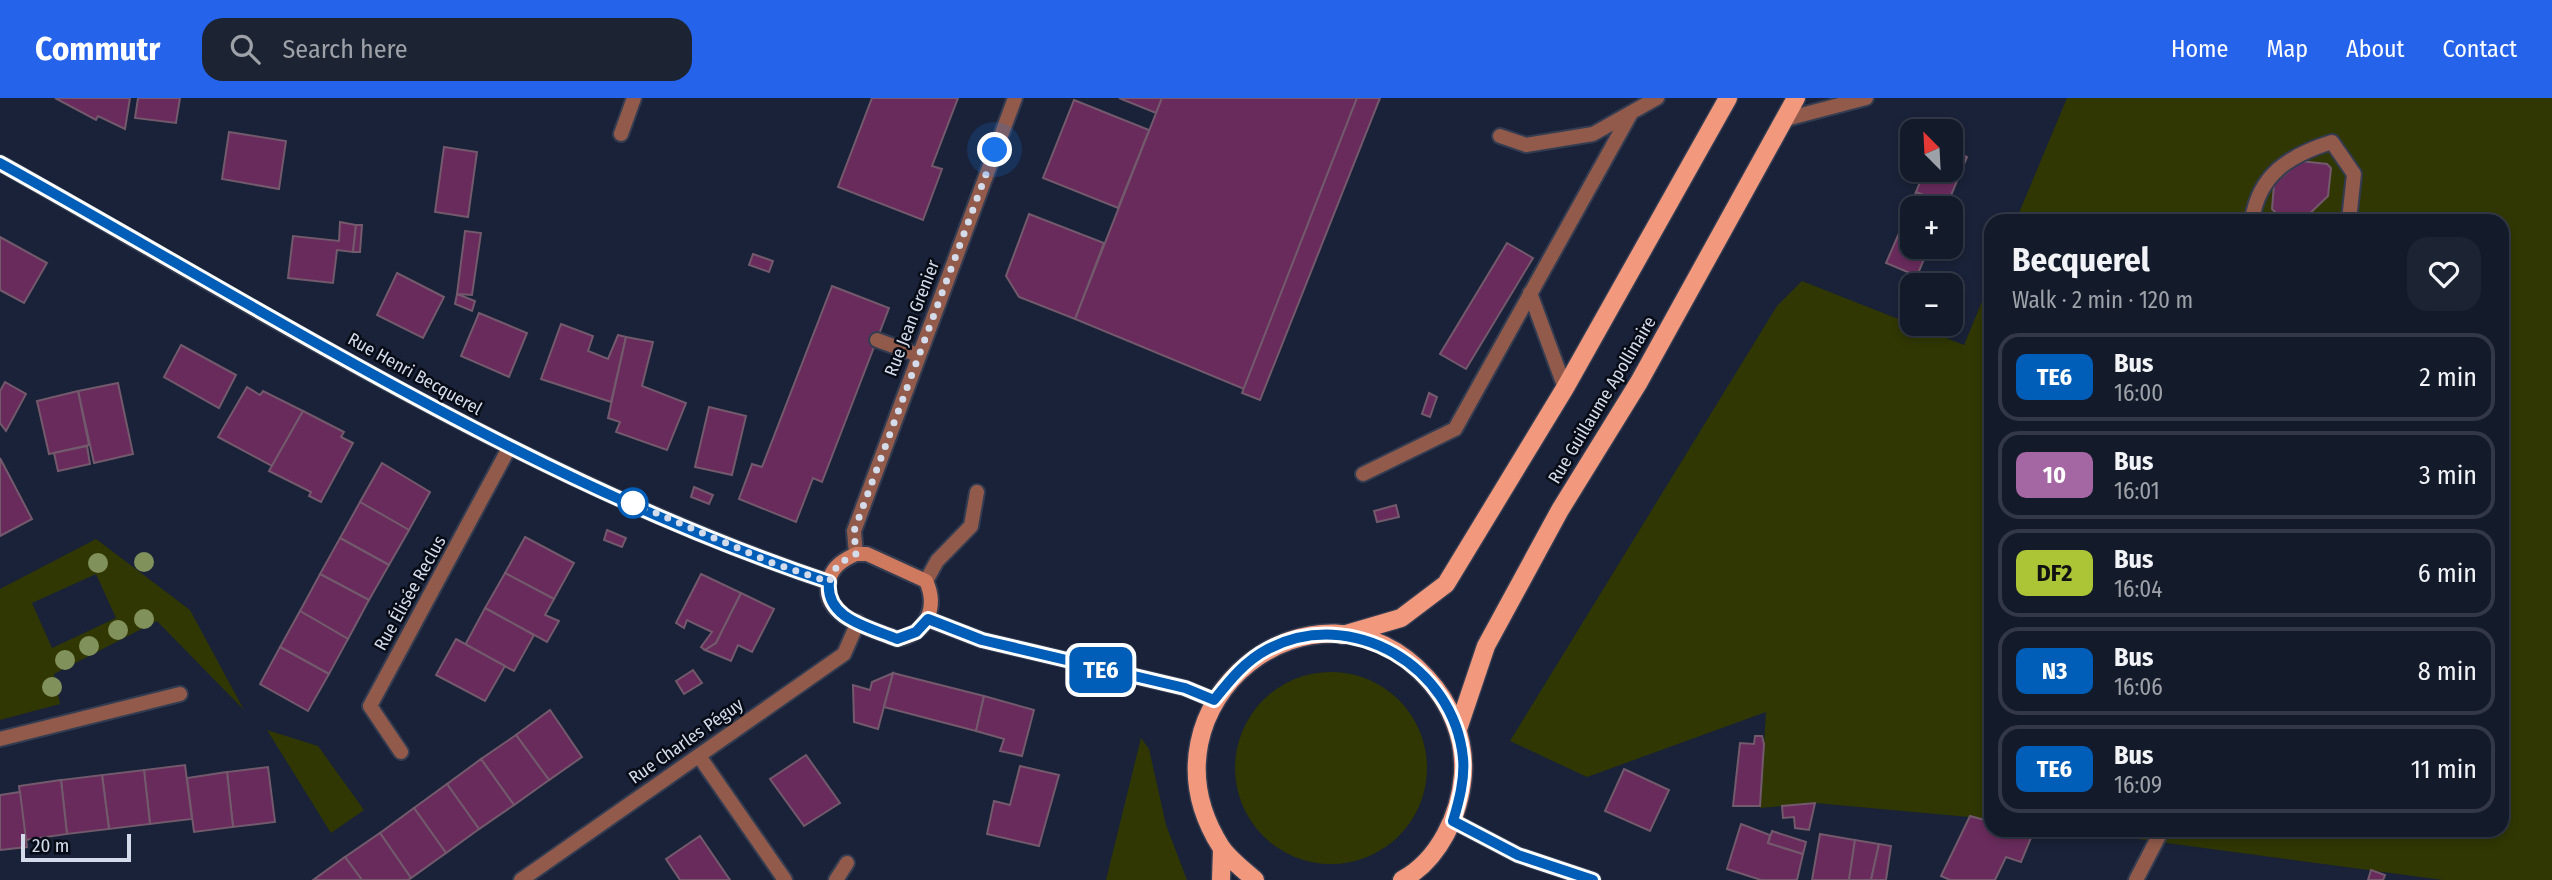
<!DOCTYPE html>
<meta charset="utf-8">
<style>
:root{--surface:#131a2a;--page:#1c2332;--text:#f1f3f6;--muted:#9da1a8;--line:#323847;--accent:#2563eb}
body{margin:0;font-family:"Fira Sans Condensed",sans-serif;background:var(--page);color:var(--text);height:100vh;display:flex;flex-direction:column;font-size:26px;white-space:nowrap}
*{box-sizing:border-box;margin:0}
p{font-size:23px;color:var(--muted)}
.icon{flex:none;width:38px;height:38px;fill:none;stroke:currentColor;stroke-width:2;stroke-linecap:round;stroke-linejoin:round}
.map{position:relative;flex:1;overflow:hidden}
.drawer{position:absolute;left:1984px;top:116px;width:525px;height:623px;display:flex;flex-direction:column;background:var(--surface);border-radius:21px;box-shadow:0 4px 10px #0003,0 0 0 2px var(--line)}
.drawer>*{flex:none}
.badge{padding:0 14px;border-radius:10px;font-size:24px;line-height:46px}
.needle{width:46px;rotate:336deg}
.fabs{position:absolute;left:1900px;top:21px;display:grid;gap:14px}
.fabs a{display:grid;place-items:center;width:63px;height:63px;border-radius:14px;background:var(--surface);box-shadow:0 4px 10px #0003,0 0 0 2px var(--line);font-size:35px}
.scale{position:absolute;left:21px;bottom:18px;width:110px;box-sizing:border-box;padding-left:7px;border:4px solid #d4dbea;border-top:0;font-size:19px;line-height:24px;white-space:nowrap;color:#d4dbea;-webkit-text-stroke:5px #080c16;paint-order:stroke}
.you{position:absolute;width:35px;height:35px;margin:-18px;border:5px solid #fff;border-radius:50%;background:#1a73e8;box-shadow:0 0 0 10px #1a73e833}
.map>.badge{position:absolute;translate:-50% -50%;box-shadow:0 0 0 4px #fff}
.round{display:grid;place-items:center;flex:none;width:74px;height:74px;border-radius:21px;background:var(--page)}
.summary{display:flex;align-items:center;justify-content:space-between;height:119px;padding:0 28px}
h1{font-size:33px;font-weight:700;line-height:52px}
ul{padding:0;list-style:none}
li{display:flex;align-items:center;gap:21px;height:88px;margin:0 14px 10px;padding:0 14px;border:4px solid var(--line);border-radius:21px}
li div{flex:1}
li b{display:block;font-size:26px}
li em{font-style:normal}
li .badge{min-width:77px;font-weight:700;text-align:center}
header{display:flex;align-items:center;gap:42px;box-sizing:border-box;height:98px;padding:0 35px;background:var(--accent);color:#fff}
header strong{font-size:33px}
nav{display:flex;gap:38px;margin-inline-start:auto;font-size:24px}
.search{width:490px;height:63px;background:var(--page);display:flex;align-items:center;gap:18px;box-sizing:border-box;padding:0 24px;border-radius:21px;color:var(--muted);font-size:26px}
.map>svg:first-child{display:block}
</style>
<header>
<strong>Commutr</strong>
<div class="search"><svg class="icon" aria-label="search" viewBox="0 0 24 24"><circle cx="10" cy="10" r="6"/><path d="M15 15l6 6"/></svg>Search here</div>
<nav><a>Home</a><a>Map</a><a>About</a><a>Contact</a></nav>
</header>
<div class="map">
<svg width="2552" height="782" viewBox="0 0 2552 782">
<rect width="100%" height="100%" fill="#192238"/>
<!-- green -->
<g fill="#303703" fill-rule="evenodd">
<polygon points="2067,0 2552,0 2552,782 2443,782 2070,732 2502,732 2502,122 2016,122"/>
<polygon points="1991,182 1991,721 1815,705 1760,710 1766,614 1587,679 1510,643 1777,208 1802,183 1964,247"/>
<path d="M96 441 190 512 244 612 157 523 54 576 60 606 0 622V491ZM96 476 116 520 52 550 32 505Z"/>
<circle cx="1331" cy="670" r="96"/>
<polygon points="267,632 318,648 364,712 331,735"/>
<polygon points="1141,640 1149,651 1166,727 1187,782 1106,782"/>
</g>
<!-- building -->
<g fill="#692b5c" stroke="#73596c" stroke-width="2">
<polygon points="55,0 130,0 125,31 98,18 96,22"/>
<polygon points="138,0 180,0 176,25 135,20"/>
<polygon points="872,0 958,0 932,68 942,71 923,122 838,89"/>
<polygon points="1119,0 1162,0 1156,15"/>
<polygon points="1162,0 1357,0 1244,291 1075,221"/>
<polygon points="1357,0 1380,0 1260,302 1242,295"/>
<polygon points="1074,2 1149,32 1118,110 1043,80"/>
<polygon points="229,34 286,43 279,91 222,81"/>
<polygon points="444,49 477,54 468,119 435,114"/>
<polygon points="1951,52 1967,59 1947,107 1916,94 1925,72 1951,72"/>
<polygon points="2300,63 2327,66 2331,70 2328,98 2304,121 2267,122 2276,115 2272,111 2274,86"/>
<polygon points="1916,94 1947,107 1945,110 1913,110 1913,119 1907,117"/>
<polygon points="1029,116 1104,145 1075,221 1019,199 1006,178"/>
<polygon points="1907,117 1913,119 1913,149 1929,149 1917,178 1886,165"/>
<polygon points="340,124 356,127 353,154 337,152 333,185 288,180 293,138 339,143"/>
<polygon points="356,127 362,127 360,154 353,154"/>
<polygon points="465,133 481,135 472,197 457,196"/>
<polygon points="0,139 47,165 24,205 0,192"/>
<polygon points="1507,145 1533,160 1466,271 1440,256"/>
<polygon points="753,156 773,163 769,174 749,167"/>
<polygon points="397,175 444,199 423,240 377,217"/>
<polygon points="832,188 889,210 822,384 813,380 796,424 739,401 752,366 762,369"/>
<polygon points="457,196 475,203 472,213 455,206"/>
<polygon points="479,215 527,235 509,279 461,258"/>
<polygon points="561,226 593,238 588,253 608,261 618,237 626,239 611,304 541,281"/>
<polygon points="626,239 653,244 642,288 686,305 667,352 616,334 620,324 608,320"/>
<polygon points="181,247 236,277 219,310 164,279"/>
<polygon points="5,284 26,296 6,333 0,325 0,293"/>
<polygon points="118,285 133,356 94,365 78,293"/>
<polygon points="247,289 260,297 263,293 303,313 272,368 218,339"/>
<polygon points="78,293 89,347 49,356 37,303"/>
<polygon points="1429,295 1437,299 1430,319 1422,316"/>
<polygon points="709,309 746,318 732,377 695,369"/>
<polygon points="303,313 344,334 341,339 353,345 321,404 309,398 311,394 269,373"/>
<polygon points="87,348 90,366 58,373 54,355"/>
<polygon points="0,360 32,421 0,438"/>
<polygon points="382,365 430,394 409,432 360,404"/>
<polygon points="694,389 713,397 709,406 691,399"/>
<polygon points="360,404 409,432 389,467 340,440"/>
<polygon points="1396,407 1399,419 1377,424 1374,413"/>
<polygon points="607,432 626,440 622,449 604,442"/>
<polygon points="525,439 574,465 554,501 505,475"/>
<polygon points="340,440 389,467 369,502 320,476"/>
<polygon points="505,475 554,501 545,517 559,523 547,544 485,510"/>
<polygon points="320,476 369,502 348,541 300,513"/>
<polygon points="701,476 741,495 716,545 705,552 701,549 712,534 687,522 684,530 676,525"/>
<polygon points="741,495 774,511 752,554 738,547 731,563 705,552 716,545"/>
<polygon points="485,510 534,537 514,573 465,547"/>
<polygon points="300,513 348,541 329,576 280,549"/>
<polygon points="456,541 505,568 485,603 436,577"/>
<polygon points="280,549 329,576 308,613 260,586"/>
<polygon points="693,572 702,585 684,596 676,583"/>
<polygon points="893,575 878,631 854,624 853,587 870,592 872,584"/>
<polygon points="893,575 984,598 976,633 884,609"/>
<polygon points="984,598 1034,612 1022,658 1000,653 1004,641 976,633"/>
<polygon points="550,612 582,659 549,682 516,637"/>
<polygon points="516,637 549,682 514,707 481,661"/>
<polygon points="1755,638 1762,638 1764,646 1760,708 1733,708 1740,645 1754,646"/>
<polygon points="806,657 840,705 804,728 770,681"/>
<polygon points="481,661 514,707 479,731 447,686"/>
<polygon points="185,667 192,721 150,726 144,672"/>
<polygon points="1020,668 1059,677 1039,748 987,736 994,703 1010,707"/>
<polygon points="268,669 275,724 233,729 227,674"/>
<polygon points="1624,671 1669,692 1650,733 1605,713"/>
<polygon points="144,672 150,726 109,731 102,677"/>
<polygon points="227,674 233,729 194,734 187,680"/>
<polygon points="102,677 109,731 67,736 61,682"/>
<polygon points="61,682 67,736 25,742 19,688"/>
<polygon points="447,686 479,731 446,755 414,710"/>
<polygon points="20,694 27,749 0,752 0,697"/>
<polygon points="1815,705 1809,732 1795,730 1794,719 1783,720 1782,708"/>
<polygon points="414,710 446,755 411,780 380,735"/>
<polygon points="1970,718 1992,724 1992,732 2033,735 2021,764 2006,759 1995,782 1950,782 1941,778"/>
<polygon points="1741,726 1770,737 1768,745 1803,756 1797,782 1761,782 1727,771"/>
<polygon points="1772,733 1806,744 1803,756 1768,745"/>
<polygon points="380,735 411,780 408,782 362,782 345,759"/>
<polygon points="1820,736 1855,742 1849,782 1812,782"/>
<polygon points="700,738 730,782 680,782 666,761"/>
<polygon points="1855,742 1879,746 1871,782 1849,782"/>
<polygon points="1879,746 1891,748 1886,782 1871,782"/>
<polygon points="345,759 362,782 313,782"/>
<polygon points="2371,772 2385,777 2383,782 2368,782"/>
</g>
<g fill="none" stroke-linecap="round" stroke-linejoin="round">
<!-- service casing -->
<g stroke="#333c51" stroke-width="18">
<g id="service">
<polyline points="1786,21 1866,0"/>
<polyline points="621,36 634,0"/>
<polyline points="1500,38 1526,47 1593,36 1657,0"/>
<path d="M2252 122C2259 76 2290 57 2332 44L2354 76 2349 122"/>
<polyline points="1530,195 1565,290"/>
<polyline points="877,242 918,257"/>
<polyline points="1363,376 1455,331 1631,15"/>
<polyline points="926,483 937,463 971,428 977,394"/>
<polyline points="2136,782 2162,732"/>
</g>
</g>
<!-- minor casing -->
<g stroke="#333c51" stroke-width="18">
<g id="minor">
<polyline points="856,456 854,433 1015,0"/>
<polyline points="0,641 180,596"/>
<polyline points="401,654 370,608 509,350"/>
<polyline points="699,658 785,782"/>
<polyline points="521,782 844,556 858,524"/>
<polyline points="836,782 847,765"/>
</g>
</g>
<!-- secondary casing -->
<g stroke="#333c51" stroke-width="18">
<g id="secondary">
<path d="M0 65C269 217 535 385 829 484"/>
<path d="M856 456H867L926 483C938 509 927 536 897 541 871 530 819 519 829 482 833 468 843 462 856 456Z"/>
<polyline points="927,521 982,542 1185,590 1214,602"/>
<polyline points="1453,723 1518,757 1593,782"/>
</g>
</g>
<!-- primary casing -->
<g stroke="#333c51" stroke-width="21">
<g id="primary">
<polyline points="1343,537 1401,520 1446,486 1565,290 1728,0"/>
<polyline points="1458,631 1486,548 1560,412 1639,284 1796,0"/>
<polyline points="1221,782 1222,751"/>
<path d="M1255 782C1244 772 1229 761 1221 749 1130 605 1317 460 1427 580 1451 606 1465 640 1463 676 1460 717 1439 762 1402 782"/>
</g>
</g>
<!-- service -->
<use href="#service" stroke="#915a4a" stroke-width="14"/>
<!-- minor -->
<use href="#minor" stroke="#915a4a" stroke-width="14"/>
<!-- secondary -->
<use href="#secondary" stroke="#cf795e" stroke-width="14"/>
<!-- primary -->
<use href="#primary" stroke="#f2987d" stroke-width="18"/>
</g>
<!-- trees -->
<g fill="#81915c">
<circle cx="144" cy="464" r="10"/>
<circle cx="98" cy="465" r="10"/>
<circle cx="144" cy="521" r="10"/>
<circle cx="118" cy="532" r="10"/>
<circle cx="89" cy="548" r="10"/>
<circle cx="65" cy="562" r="10"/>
<circle cx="52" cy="589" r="10"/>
</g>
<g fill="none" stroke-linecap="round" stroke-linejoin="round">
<!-- line casing -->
<g stroke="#fff" stroke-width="16">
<path id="line" d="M0 65C270 215 534 386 829 484 825 521 869 529 897 541L916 534 928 521 982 542 1185 590 1214 602C1230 582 1245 563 1268 551 1352 507 1454 569 1463 660 1465 681 1459 703 1453 723L1518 757 1593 782"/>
</g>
<!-- line -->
<use href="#line" stroke="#005eb8" stroke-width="10"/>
<!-- walk -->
<polyline stroke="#d4dbea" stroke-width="7" stroke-dasharray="0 12.6" points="633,405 770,464 829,484 838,466 856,456 854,433 995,52"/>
</g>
<!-- markers -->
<circle fill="#fff" stroke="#005eb8" stroke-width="3.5" cx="633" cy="405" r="14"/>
<g text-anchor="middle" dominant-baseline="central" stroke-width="5" stroke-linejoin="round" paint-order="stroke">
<!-- street labels -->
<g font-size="18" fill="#d4dbea" stroke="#080c16">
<text transform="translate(912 220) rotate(-69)">Rue Jean Grenier</text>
<text transform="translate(415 276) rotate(29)">Rue Henri Becquerel</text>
<text transform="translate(1602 302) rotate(-59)">Rue Guillaume Apollinaire</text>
<text transform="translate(410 495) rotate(-61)">Rue Élisée Reclus</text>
<text transform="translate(686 643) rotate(-35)">Rue Charles Péguy</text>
</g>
</g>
</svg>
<div class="fabs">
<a><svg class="needle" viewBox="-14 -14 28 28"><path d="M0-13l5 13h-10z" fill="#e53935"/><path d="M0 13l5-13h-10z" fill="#9da1a8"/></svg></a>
<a>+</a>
<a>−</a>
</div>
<div class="scale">20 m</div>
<div class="you" style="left:995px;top:52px"></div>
<b class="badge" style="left:1101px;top:572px;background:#005eb8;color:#fff">TE6</b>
<section class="drawer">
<div class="summary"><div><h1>Becquerel</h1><p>Walk · 2 min · 120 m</p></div><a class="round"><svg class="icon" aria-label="heart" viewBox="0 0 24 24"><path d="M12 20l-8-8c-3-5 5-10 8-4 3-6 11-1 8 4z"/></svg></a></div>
<ul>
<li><span class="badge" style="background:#005eb8;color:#fff">TE6</span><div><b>Bus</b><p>16:00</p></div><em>2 min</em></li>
<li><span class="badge" style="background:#a467a3;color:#fff">10</span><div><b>Bus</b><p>16:01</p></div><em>3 min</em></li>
<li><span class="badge" style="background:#acc537;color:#111">DF2</span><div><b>Bus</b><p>16:04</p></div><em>6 min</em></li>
<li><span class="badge" style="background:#005eb8;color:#fff">N3</span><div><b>Bus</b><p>16:06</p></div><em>8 min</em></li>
<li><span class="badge" style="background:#005eb8;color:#fff">TE6</span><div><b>Bus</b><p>16:09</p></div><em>11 min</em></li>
</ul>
</section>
</div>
